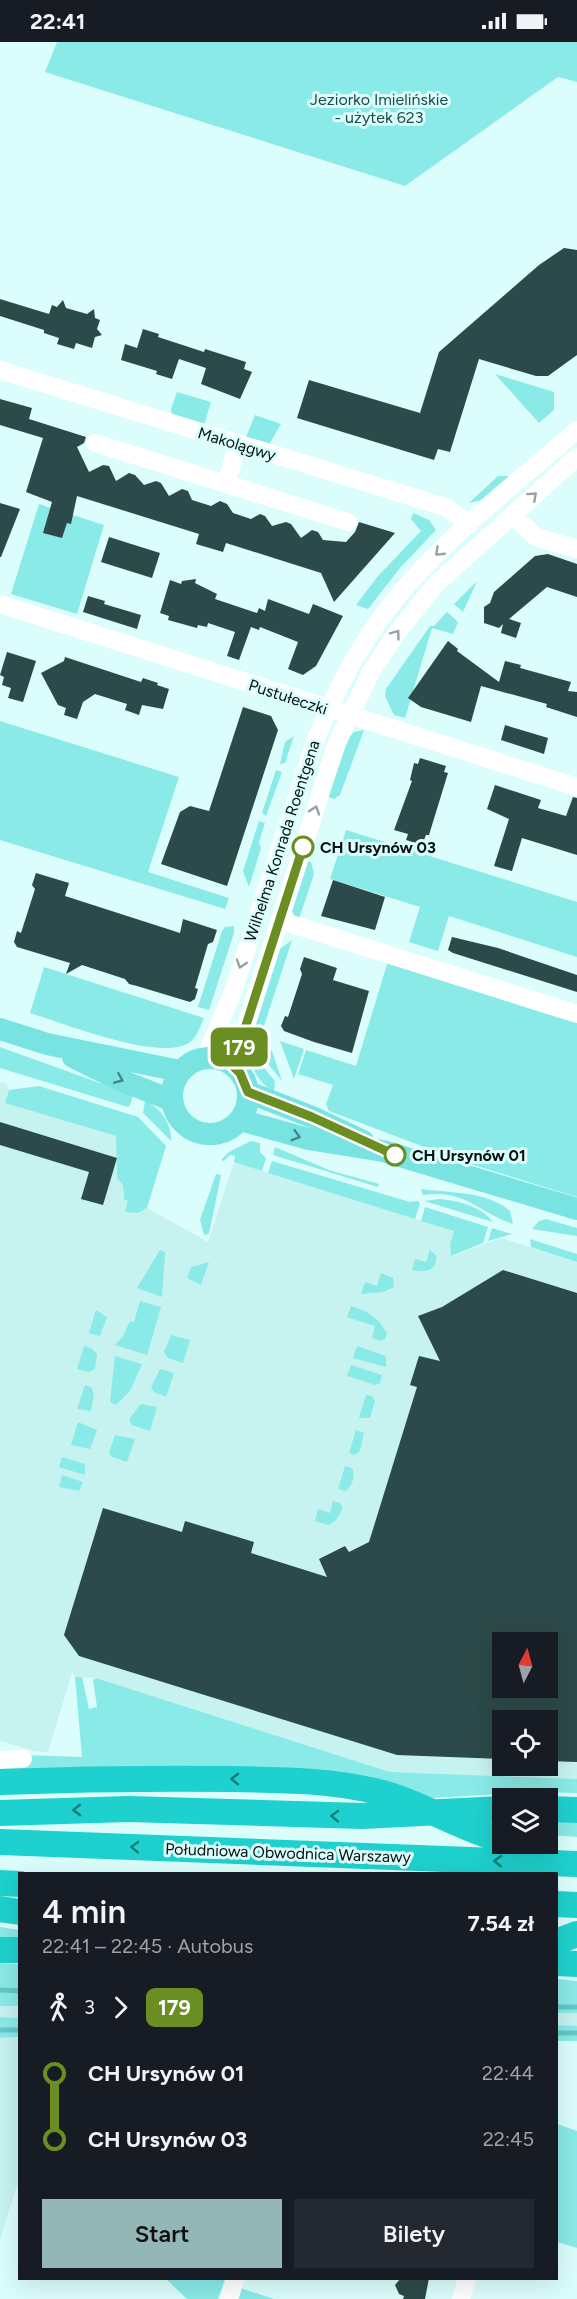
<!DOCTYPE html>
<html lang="pl">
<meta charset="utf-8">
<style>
:root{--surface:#171b24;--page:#242831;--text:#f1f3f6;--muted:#9ea1a6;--accent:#93b6b7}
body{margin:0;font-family:Figtree,sans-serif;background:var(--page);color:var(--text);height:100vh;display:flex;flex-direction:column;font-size:22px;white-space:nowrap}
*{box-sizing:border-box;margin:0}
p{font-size:20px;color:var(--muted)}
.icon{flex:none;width:33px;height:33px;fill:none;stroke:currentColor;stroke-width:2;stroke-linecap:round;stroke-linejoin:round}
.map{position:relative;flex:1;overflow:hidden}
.details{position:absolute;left:18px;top:1830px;width:540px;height:408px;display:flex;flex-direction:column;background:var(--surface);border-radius:0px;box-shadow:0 6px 24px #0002}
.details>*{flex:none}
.badge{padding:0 12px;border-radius:9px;font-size:21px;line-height:39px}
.needle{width:39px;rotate:6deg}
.fabs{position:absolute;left:492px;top:1590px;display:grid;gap:12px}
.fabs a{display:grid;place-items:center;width:66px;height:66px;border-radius:0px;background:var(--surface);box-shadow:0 6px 24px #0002;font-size:30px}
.map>.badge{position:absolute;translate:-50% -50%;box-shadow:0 0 0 3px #fff}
.legs{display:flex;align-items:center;gap:9px;height:66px;padding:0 24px;font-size:20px}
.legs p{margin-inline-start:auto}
.headline{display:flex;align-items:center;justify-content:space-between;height:102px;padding:0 24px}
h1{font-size:33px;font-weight:600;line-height:45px}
.cta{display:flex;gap:12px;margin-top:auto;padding:12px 24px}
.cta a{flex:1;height:69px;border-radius:0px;background:var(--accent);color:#111;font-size:24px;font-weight:600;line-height:69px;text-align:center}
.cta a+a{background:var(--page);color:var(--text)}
ul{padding:0 24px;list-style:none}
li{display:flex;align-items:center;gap:21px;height:66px;font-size:22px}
li i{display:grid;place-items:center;width:9px;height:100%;margin:0 8px;background:currentColor}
li i::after{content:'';width:15px;height:15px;margin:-8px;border:4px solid;border-radius:50%;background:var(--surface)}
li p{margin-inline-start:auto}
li:first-child i{background:linear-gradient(#0000 50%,currentColor 0)}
li:last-child i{background:linear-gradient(currentColor 50%,#0000 0)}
.status{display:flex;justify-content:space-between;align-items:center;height:42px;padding:0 30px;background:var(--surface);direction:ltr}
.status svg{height:16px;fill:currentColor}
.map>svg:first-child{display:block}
</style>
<div class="status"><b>22:41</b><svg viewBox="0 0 49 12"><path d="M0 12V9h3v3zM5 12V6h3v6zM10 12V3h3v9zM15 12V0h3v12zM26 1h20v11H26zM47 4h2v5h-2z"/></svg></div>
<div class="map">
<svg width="577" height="2257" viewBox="0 0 577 2257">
<rect width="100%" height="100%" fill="#dbfefc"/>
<!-- built -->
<g fill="#c6f2ef" fill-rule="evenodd">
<path d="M0 1040 6 1041 9 1048 5 1061 116 1094 117 1136 123 1143V1154L138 1171 147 1166 208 1200 234 1120 454 1189 450 1202 452 1214 501 1196 577 1220V1737L390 1730 96 1636 75 1635 72 1631 48 1710 34 1709 0 1699ZM502 1600H548V1646H502ZM502 1678H548V1724H502Z"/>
<polygon points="0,1964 19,1964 19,1976 0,1975"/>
<polygon points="556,1971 577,1971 577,1984 557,1983"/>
<polygon points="19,1995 19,2137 0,2197 0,1996"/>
</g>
<!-- green -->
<g fill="#8aeae7">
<polygon points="57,0 577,0 577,40 558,35 405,144 45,30"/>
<polygon points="495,332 554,350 554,368 539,381"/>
<polygon points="177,350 211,360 204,383 172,373 171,367"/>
<polygon points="255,373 281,382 269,403 246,395"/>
<polygon points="498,434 509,434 481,458 469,461"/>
<polygon points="39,462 104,483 77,572 11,552"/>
<polygon points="413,471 429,478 436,488 400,526 368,567 356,563 378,534 421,489 411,477"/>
<polygon points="477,539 463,570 454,562"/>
<polygon points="447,570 458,580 453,592 432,586 405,676 394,673 385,654 386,647 430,584 434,584"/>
<polygon points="0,679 179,735 148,830 229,856 225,867 0,798"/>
<polygon points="364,688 340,753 334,757 328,755 349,695 354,690"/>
<polygon points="294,694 285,721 280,722 285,700"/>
<polygon points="276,728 282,730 266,774 262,771"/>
<polygon points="259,779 265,781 259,800 261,806 249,845 243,829"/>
<polygon points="346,788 577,860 577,915 449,874 438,909 409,900 420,865 330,837"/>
<polygon points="307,819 311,820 314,832 298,880 291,867"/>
<polygon points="234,884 234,891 209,968 198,965 222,889 225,885"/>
<polygon points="292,898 261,993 253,991 280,907"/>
<polygon points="388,919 577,978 577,1155 464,1120 329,1069 326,1062 333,1043 298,1032 306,1008 356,1024"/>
<path d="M44 925 204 976C200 984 198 994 190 1000 162 1021 63 981 30 971Z"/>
<polygon points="280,999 304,1007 294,1037"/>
<path d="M251 1001 258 1004 256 1016 275 1039 274 1050C256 1039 248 1022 251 1001Z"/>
<polygon points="0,1005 133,1053 130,1063 128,1065 0,1026"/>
<polygon points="263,1006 272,1009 282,1039 263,1016"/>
<polygon points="39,1044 138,1075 166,1104 147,1166 138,1171 125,1170 128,1159 124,1157 123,1143 117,1136 116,1094 5,1061 9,1048"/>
<path d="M145 1059C160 1065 172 1082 171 1099L143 1071Z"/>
<polygon points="251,1099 260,1101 260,1110 266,1116 262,1129 234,1120 235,1114 230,1113 224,1119 221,1118 229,1110"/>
<polygon points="275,1105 329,1128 379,1142 378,1145 273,1113"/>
<polygon points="272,1119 410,1160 418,1159 420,1162 415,1177 268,1131"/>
<polygon points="216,1132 221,1133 209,1192 204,1193 200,1178"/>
<path d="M421 1147C449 1151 488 1149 510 1169L513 1182C479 1171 466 1147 423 1153Z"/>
<path d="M439 1157C457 1158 482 1165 493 1180L424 1159Z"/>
<polygon points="425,1165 488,1185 483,1201 451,1214 450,1202 454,1189 421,1179"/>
<polygon points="546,1177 577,1186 577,1194 532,1187 539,1179"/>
<polygon points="492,1186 512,1192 488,1199"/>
<polygon points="530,1197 577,1212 577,1220 531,1205"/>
<polygon points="160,1208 165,1210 162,1255 137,1246"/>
<path d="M430 1208 436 1213C438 1229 424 1231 412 1228L415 1217 426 1220Z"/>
<polygon points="209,1220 201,1243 187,1236 191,1225"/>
<polygon points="381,1231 393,1236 394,1245 383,1250 361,1252 365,1240 377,1244"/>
<polygon points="140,1259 161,1265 147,1313 115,1303 123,1294 130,1279 134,1280"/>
<path d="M351 1264C367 1269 378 1275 387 1291L385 1297 381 1299 372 1296 375 1284 347 1275Z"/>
<polygon points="96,1268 107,1275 100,1294 89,1291"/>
<polygon points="171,1293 190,1298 183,1321 168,1316 164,1310"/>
<polygon points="84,1304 91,1306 97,1312 95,1327 89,1330 77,1327"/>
<polygon points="357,1304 386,1314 386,1325 353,1316"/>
<polygon points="115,1314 142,1322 130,1349 116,1363 110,1360"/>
<polygon points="351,1323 382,1333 380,1341 375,1343 347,1334"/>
<polygon points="160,1327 174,1331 166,1355 154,1350 151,1345"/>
<polygon points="85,1343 91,1345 94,1352 91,1369 77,1367"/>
<polygon points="366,1353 372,1354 375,1359 370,1376 359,1376"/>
<polygon points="141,1362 157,1365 150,1389 132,1383 129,1377"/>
<polygon points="78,1380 97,1388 90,1407 71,1403"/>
<polygon points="356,1388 364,1391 360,1409 354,1413 349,1411"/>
<polygon points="115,1393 135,1397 127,1420 112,1415 109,1411"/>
<polygon points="62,1415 85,1422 85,1433 59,1425"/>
<path d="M345 1424 352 1426C356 1434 352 1445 345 1449L338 1447Z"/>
<polygon points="62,1433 83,1440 79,1449 59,1445"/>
<polygon points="333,1459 340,1461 343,1466 336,1478 329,1483 315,1479 318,1467 330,1471"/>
<polygon points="75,1635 82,1635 89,1667 97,1665 93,1638 96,1636 390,1730 577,1737 577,1751 538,1750 433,1756 412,1748 173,1725 82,1725 0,1729 0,1725 25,1713 82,1715"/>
<polygon points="548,1779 577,1779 577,1795 548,1793"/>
<polygon points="0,1885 19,1888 19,1897 0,1897"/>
<polygon points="0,1921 19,1922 19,1964 0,1964"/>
<polygon points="557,1937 577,1939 577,1971 557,1971"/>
<polygon points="0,1975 19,1976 19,1995 0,1996"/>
<polygon points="557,1983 577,1984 577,1999 557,1999"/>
<polygon points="557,2082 577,2089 577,2206 557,2200"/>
<polygon points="166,2237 225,2237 218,2257 187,2257"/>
<polygon points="240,2246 274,2257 236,2257"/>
</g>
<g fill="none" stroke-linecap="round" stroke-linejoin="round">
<!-- stream -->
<g stroke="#64c8c5" stroke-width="5">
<polyline points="0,1948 20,1949"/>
<polyline points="556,1965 577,1965"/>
<polyline points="0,1988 20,1988"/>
<polyline points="556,1991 577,1991"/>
</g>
</g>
<!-- building -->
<g fill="#2c4a49" fill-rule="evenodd">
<polygon points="564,206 577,208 577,313 548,334 536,334 479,317 450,410 438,407 434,418 297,376 309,338 420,371 439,310 539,223"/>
<polygon points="0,257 49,272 52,263 57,265 63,258 66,266 87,272 94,267 95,276 100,278 97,287 102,293 95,295 92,306 76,301 74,307 57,302 59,296 44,291 44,288 0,274"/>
<polygon points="143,287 159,292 158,295 204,310 205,307 246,320 244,327 252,330 240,357 201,342 206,326 179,317 172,337 156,332 157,329 121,318 125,302 137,306"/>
<polygon points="0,357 32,366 29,377 86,395 84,401 77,405 89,430 103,423 109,424 116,439 129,431 135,433 144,443 156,439 161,441 169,454 182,447 188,449 192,458 211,464 220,459 227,462 233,471 251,477 260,472 265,474 272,484 286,480 291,482 301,496 312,488 318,490 323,498 346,500 355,490 359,480 395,491 334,560 321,531 226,501 223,510 196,502 199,492 77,454 71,482 67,481 62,496 43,491 52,460 26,450 43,396 0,383"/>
<polygon points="0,461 20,467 1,515 0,515"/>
<polygon points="109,495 160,511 152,536 101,520"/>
<polygon points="548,512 577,522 577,555 547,545 509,577 521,581 516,596 501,591 503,582 499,586 484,581 484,565 490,561 494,550 535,514"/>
<polygon points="196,537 195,541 217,552 215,557 257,571 259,566 265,569 268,557 309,572 313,562 343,574 316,624 303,633 288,627 298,600 260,585 259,588 251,585 239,618 227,614 235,590 208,581 207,585 198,583 197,586 168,578 169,574 160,571 170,538 181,542 182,539"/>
<polygon points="88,554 105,559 104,562 141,573 137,587 83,570"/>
<polygon points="448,599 458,607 457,609 499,640 505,619 521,623 520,626 571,640 568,649 577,650 577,675 546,665 547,662 481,644 471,680 421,665 408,656"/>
<polygon points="7,610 36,619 23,660 8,656 11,646 2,643 4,635 0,633"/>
<polygon points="65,615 141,640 143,636 158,641 157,643 169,647 163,667 142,663 139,673 125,668 127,662 95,652 83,660 77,677 64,673 66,666 58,663 41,631 64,619"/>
<polygon points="243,665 271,674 278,688 227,844 161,822 180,770 190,764 209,769"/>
<polygon points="505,683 548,696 544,712 501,698"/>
<polygon points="420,716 446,724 444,730 448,731 429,793 426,793 422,803 406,798 408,792 394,788 412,739 410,738 414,721 418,722"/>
<polygon points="495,743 541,758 538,766 566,774 573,755 577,756 577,813 522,796 512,829 494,824 509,777 487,767"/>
<polygon points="36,831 69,841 65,854 180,891 183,877 217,888 213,900 208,902 195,946 198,947 195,957 190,960 137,944 129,942 125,937 82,923 66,932 70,921 17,905 14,900 17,889 21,891 35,847 32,843"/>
<polygon points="333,838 385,855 375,888 321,874"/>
<polygon points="452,895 498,906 577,933 577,950 453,911 448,908"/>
<polygon points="304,915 337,926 333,938 369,949 352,1011 314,1000 284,989 281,984 285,974 288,975 302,932 300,927"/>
<polygon points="0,1080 117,1116 103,1163 81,1157 89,1130 0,1103"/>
<path d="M503 1228 577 1251V1720L548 1719V1678H502V1717L397 1713 79 1614 64 1593 103 1466 182 1490 185 1479 254 1500 251 1511 327 1535 319 1517 345 1504 349 1510 369 1500 417 1345 410 1343 419 1314 440 1319 418 1274 442 1265ZM502 1600H548V1646H502Z"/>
<polygon points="401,2236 429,2236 425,2257 403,2257 404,2254 399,2252 395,2243"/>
</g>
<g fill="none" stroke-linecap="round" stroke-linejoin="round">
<!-- minor -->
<g stroke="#fff" stroke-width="18">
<polyline points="0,328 445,465 469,482"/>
<polyline points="95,401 348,480"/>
<polyline points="226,441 238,402"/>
<polyline points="512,473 536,495 577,507"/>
<polyline points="0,562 577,745"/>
<polyline points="279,878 577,972"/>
<path d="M205 1016 232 952 314 702C334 651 359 602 394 559 446 494 515 443 577 388"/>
<polyline points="233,1024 336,703 371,630 396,592 435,543 577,415"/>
<polyline points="0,1718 23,1717"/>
<polyline points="229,2257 236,2236"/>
<polyline points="461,2257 467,2236"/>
</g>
<!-- major -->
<g stroke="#79e3e2" stroke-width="22">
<polyline points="0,987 47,1002 180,1029"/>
<polyline points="73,1015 120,1038 171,1058"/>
<circle cx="210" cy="1054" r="38"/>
<polyline points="248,1050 312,1075 363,1099"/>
<polyline points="240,1078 308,1097 383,1109 577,1167"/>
</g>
<!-- highway -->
<g stroke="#1fd1ce" stroke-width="26">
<path d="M0 1740C78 1737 155 1736 233 1737 281 1738 328 1738 374 1749 419 1759 458 1786 502 1798"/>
<polyline points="548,1767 577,1768"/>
<polyline points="0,1771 128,1767 362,1774 502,1767"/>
<polyline points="0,1800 577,1822"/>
<polyline points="0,1841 20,1842"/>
<polyline points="556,1862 577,1863"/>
<polyline points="0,1867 20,1870"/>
<polyline points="556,1900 577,1892"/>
<polyline points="0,1908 20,1908"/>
<polyline points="556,1921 577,1922"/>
</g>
</g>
<!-- one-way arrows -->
<defs><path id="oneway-chevron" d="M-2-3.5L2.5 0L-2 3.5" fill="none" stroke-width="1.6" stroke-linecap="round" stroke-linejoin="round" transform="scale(1.5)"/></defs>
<g stroke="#9ba0a0">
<use href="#oneway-chevron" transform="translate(533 454) rotate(-42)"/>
<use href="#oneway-chevron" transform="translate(439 510) rotate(136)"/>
<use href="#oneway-chevron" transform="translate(396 592) rotate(-54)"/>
<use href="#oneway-chevron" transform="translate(315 768) rotate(-72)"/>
<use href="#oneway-chevron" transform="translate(241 922) rotate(108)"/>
</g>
<g stroke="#458584">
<use href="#oneway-chevron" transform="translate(119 1037) rotate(23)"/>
<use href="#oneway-chevron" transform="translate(296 1094) rotate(16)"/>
</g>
<g stroke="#147b79">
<use href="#oneway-chevron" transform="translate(235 1737) rotate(-179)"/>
<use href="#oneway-chevron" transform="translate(77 1768) rotate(179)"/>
<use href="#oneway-chevron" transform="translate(335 1774) rotate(-178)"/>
<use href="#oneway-chevron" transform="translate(135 1805) rotate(-178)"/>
<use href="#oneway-chevron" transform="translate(498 1819) rotate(-178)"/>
</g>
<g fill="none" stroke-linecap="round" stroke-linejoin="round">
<!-- line-1 casing -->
<g stroke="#fff" stroke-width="14">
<polyline id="line-1" points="303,805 233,1024 240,1031 248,1050 312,1075 395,1113"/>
</g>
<!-- line-1 -->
<use href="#line-1" stroke="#6b8e23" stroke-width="9"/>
</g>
<!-- markers -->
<g fill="#fff" stroke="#6b8e23" stroke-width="3">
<circle cx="303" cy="805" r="10"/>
<circle cx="395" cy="1113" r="10"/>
</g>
<g text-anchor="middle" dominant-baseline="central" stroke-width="6" stroke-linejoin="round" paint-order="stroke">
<!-- park labels -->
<g font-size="16" fill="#1c4948" stroke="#dbfefc">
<text x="379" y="57">Jeziorko Imielińskie<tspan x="379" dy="18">- użytek 623</tspan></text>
</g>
<!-- street labels -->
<g font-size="16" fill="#061211" stroke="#dbfefc">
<text transform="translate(237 402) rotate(17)">Makolągwy</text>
<text transform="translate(288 655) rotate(18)">Pustułeczki</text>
<text transform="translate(282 799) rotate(-72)">Wilhelma Konrada Roentgena</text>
<text transform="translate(288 1811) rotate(2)">Południowa Obwodnica Warszawy</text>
</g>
<!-- stop labels -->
<g font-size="16" font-weight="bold" fill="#061211" stroke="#dbfefc" text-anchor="start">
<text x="320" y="805">CH Ursynów 03</text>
<text x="412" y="1113">CH Ursynów 01</text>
</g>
</g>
</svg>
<div class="fabs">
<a><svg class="needle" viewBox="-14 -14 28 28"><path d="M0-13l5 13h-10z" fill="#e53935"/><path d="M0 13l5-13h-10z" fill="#9ea1a6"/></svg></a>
<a><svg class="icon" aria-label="locate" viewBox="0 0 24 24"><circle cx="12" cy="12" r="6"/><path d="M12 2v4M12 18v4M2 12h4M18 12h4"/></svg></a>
<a><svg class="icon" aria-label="layers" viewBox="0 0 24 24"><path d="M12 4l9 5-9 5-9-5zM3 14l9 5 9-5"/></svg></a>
</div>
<b class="badge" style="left:239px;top:1005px;background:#6b8e23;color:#fff">179</b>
<section class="details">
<div class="headline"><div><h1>4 min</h1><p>22:41 – 22:45 · Autobus</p></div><b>7.54 zł</b></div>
<div class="legs"><svg class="icon" aria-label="walk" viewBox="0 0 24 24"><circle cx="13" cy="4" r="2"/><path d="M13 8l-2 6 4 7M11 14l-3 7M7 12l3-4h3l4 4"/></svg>3<svg class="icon" aria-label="forward" viewBox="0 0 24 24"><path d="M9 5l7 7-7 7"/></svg><b class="badge" style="background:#6b8e23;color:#fff">179</b></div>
<ul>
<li><i style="color:#6b8e23"></i><b>CH Ursynów 01</b><p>22:44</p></li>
<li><i style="color:#6b8e23"></i><b>CH Ursynów 03</b><p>22:45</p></li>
</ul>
<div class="cta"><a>Start</a><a>Bilety</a></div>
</section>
</div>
